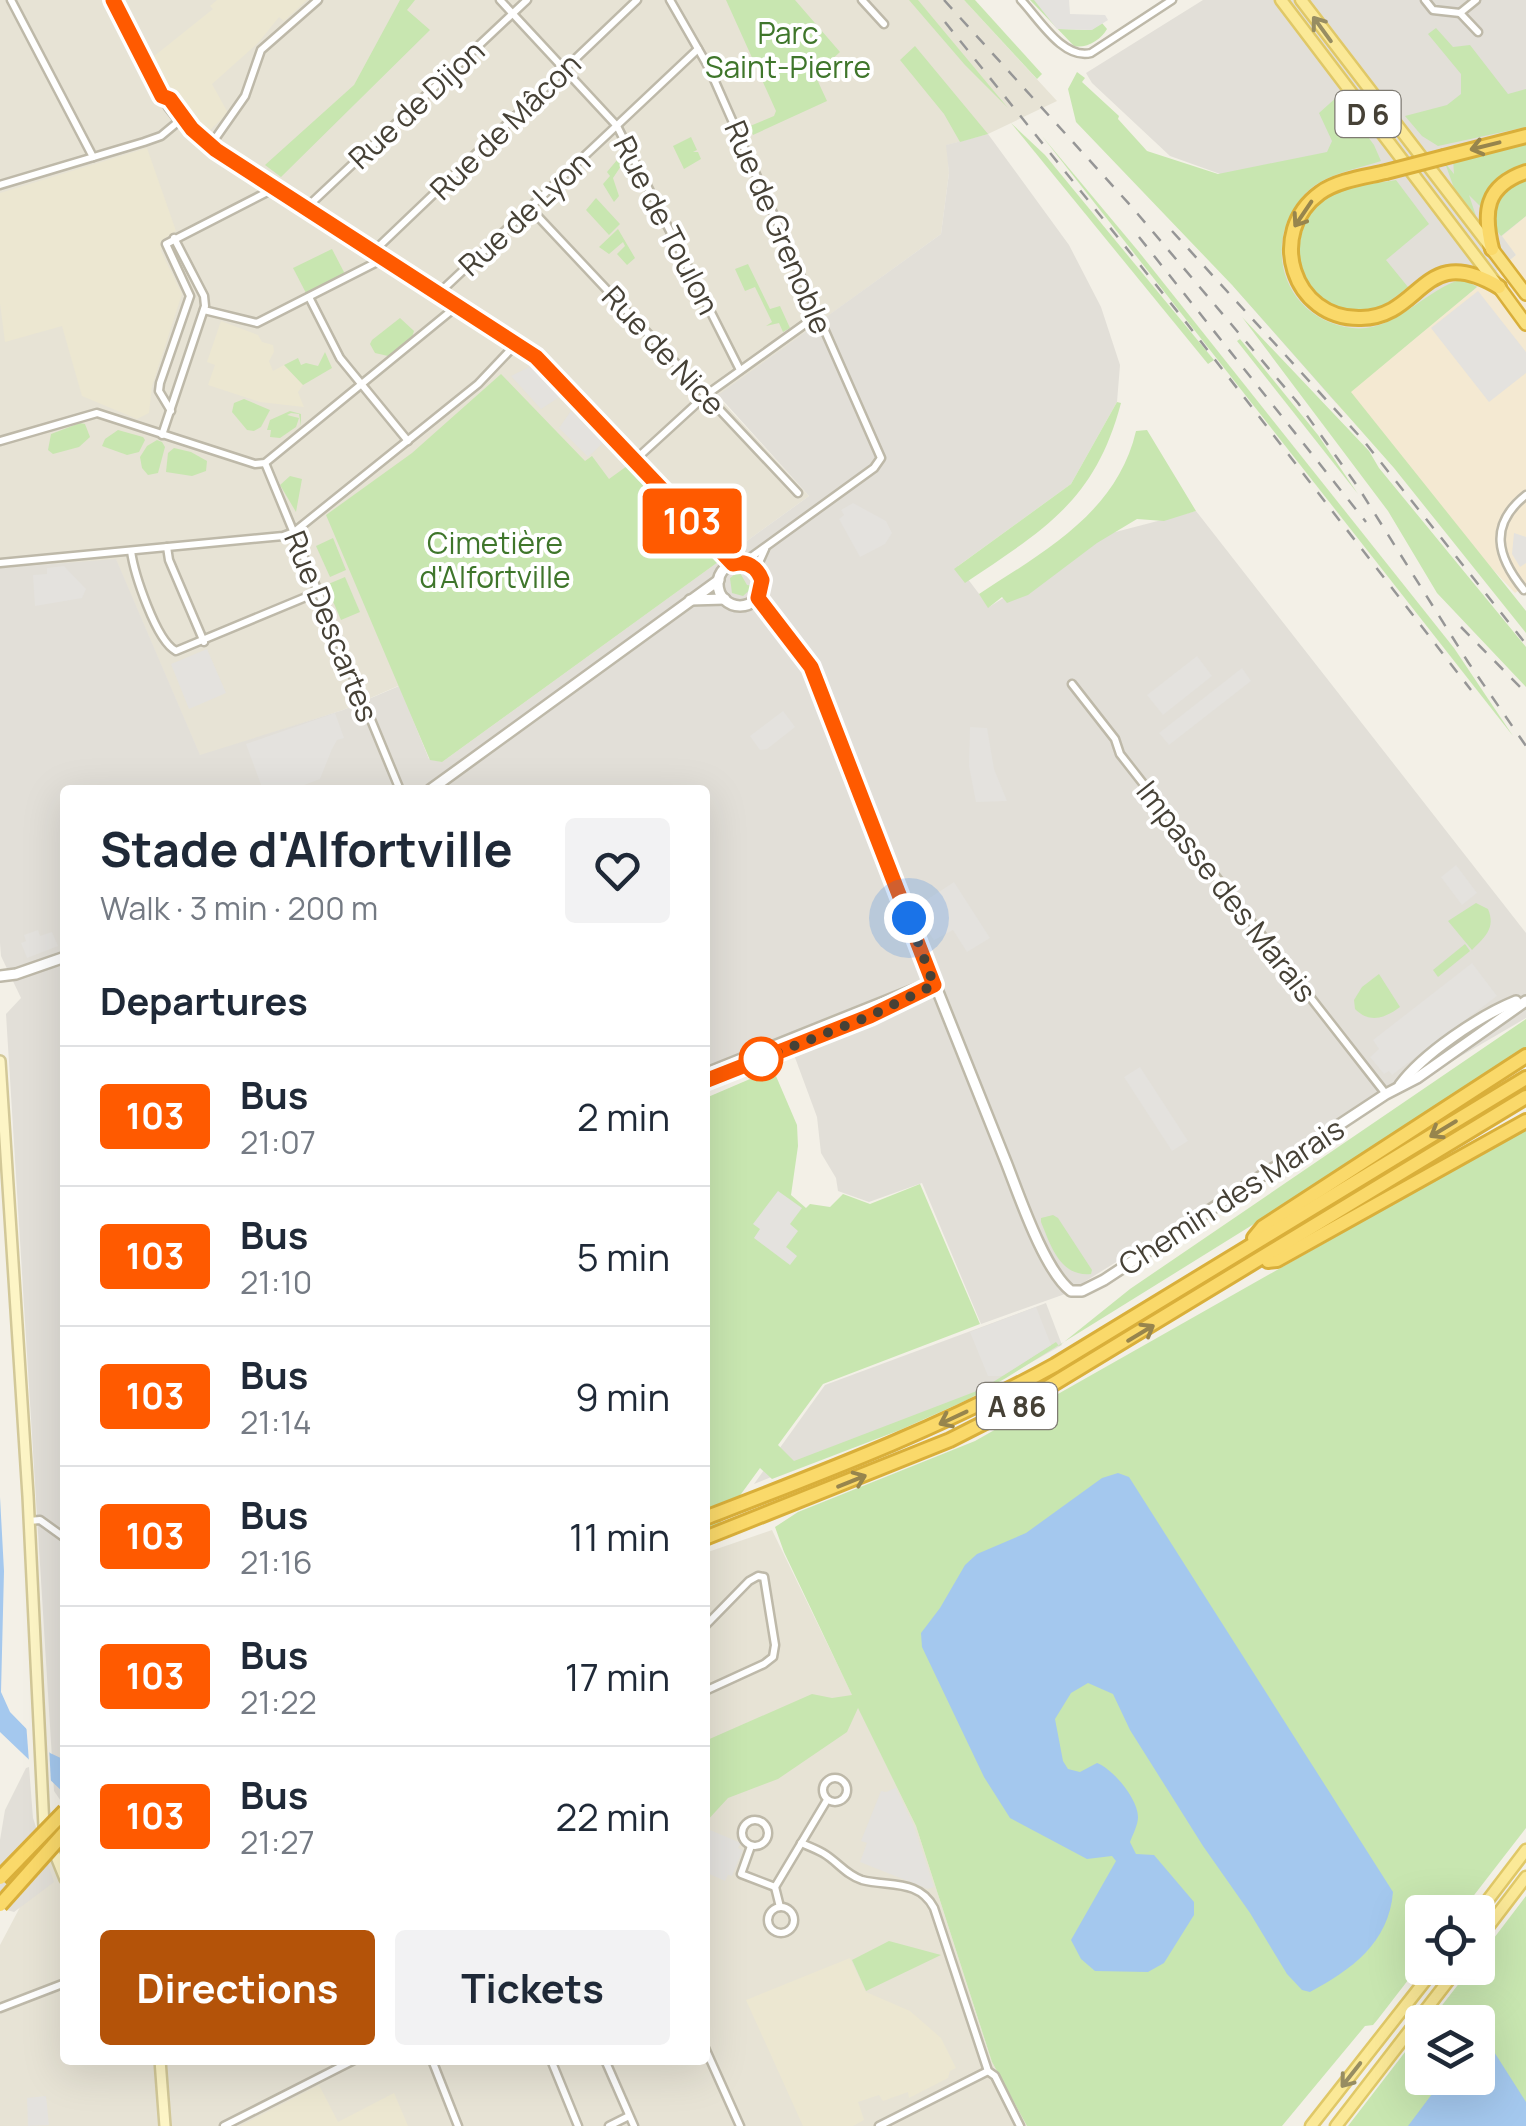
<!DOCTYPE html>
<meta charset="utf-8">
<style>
:root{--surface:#fff;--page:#f2f2f3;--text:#1f2937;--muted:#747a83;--line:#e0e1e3;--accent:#b45309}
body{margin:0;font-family:Manrope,sans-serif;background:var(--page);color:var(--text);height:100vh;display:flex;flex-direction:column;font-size:38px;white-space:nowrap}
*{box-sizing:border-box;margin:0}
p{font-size:32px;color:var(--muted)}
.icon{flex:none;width:55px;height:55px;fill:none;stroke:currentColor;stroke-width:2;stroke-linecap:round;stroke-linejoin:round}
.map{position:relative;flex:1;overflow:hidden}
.details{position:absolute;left:60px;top:785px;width:650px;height:1280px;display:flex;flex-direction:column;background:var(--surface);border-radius:10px;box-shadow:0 10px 40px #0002}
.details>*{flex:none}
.badge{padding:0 20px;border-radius:8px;font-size:35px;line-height:65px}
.controls{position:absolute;left:1405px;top:1895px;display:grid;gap:20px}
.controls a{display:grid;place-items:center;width:90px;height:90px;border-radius:10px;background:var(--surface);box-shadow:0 10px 40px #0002;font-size:50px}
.you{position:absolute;width:50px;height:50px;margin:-25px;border:8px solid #fff;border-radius:50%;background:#1a73e8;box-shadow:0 0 0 15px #1a73e833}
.map>.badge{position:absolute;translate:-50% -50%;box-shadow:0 0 0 5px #fff}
h2{padding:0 40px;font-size:38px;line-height:90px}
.round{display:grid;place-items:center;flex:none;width:105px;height:105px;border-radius:10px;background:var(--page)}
.headline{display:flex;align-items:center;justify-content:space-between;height:170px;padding:0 40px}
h1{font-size:48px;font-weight:700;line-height:75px}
.primary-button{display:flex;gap:20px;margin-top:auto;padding:20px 40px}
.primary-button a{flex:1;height:115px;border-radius:10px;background:var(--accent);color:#fff;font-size:40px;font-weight:700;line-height:115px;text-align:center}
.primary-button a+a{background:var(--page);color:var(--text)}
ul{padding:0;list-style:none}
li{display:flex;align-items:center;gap:30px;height:140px;padding:0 40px;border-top:2px solid var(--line)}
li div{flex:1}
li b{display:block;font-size:38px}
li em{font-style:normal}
li .badge{min-width:110px;font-weight:700;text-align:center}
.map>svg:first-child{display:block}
</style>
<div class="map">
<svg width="1526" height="2126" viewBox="0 0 1526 2126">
<rect width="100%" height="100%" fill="#f3f0e7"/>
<!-- residential -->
<g fill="#e7e3d5">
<polygon points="0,0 964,0 1057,101 988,134 947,145 949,173 941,234 719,395 719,398 809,496 442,762 430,760 398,686 343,710 200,756 116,560 0,568"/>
<polygon points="772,1530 916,1826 992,2062 1027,2126 0,2126 0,1945 65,1822 65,2060 705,2060 705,1553"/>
</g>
<!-- commercial -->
<polygon fill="#f4e9d2" points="1526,216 1526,585 1515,593 1336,403 1516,255 1501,236"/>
<!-- industrial -->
<g fill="#e2dfd8">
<polygon points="1203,0 1526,0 1526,216 1502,236 1516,255 1336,403 1233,286 1241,212 1223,175 1170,156 1092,83 1086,73"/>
<polygon points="988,134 1069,245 1101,307 1120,365 1117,402 1071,484 958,566 989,607 1104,535 1196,511 1526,933 1526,1018 1225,1194 1065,1294 981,1324 922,1183 869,1202 838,1191 836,1178 821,1153 817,1117 790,1044 723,1072 705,1085 705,790 65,790 65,1807 54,1791 6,1014 21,998 1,956 0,943 0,568 116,559 200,755 343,710 399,686 429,759 442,762 809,496 718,395 941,234 949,173 946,145"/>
<polygon points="1046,1303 1062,1345 966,1399 754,1484 825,1385"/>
<polygon points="29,1767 33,1818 54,1882 14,1912 0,1908 0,1840 5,1810 26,1768"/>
</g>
<!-- education -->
<g fill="#ece7d1">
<polygon points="217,0 307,0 284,21 279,17 258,43 212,84 228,113 208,132 174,93 153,57 213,9 210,6"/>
<polygon points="147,148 176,231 164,239 161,251 182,294 152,386 149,413 137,419 82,396 62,326 5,342 0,303 0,193"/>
<polygon points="221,321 258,335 262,342 273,345 274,352 269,361 273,371 284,365 303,385 298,392 304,407 260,402 208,385 215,365 207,362"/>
<polygon points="850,1958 866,1992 910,2011 941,2038 956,2068 950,2071 948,2078 909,2098 908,2092 883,2101 879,2095 858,2102 864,2120 853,2126 803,2126 746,2000"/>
<polygon points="319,2085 338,2122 394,2093 408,2126 240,2126"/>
</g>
<!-- green -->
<g fill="#c8e6b0">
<polygon points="400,0 415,0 407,10 430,30 281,177 265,165 354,85"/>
<polygon points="726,0 795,0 840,52 815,75 827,101 753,135 750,126 774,116 776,111"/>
<polygon points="909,0 918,0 1008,108 965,65"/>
<polygon points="964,0 975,0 1042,74 1037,79"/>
<path d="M1030 0H1041L1059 29 1091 30 1102 23 1107 29C1101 40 1086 49 1074 46Z"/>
<polygon points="1436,28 1453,47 1470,45 1508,94 1526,89 1526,127 1438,146 1422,136 1405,116 1447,105 1461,94 1461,74 1428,34"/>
<polygon points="915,46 988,134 960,142 944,114 900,60"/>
<path d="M1077 72 1085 78 1082 82 1119 116 1118 119 1147 151 1218 174 1327 152 1332 141 1319 113 1338 96 1374 145 1381 161C1356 169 1321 175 1304 195 1259 245 1285 320 1352 328 1396 333 1424 289 1463 279L1477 287 1351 392 1526 611V633L1394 468 1233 286 1076 122 1068 89Z"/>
<polygon points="1011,123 1045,155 1214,360 1208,364"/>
<polygon points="1042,136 1139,252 1454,648 1513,736"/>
<polygon points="691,137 697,150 693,152 698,152 701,159 684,169 673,146"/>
<path d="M1526 141V164C1500 170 1492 185 1481 207L1469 195 1476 216 1454 188 1445 163 1454 174 1453 159Z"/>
<polygon points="622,154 625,160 613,178 619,196 614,202 603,184 610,176 607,172"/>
<path d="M1526 179V216L1501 236 1489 221C1499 196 1502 191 1526 179Z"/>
<path d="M1396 180 1429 224 1386 260 1408 287C1396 296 1383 308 1368 311 1304 323 1277 240 1322 200 1340 185 1374 184 1396 180Z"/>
<polygon points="596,198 620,224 609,235 586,210"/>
<polygon points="618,229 635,258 627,265 617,254 625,246 623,242 609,254 599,247"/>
<polygon points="332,249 345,274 306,293 293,268"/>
<polygon points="748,264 770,309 780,306 790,328 783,332 779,323 766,326 772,322 755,287 745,291 735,269"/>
<polygon points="1242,317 1369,451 1379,468 1526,647 1526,687 1437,593 1388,511"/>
<polygon points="400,318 414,331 411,340 388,356 375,353 370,344 372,340"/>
<polygon points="1240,339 1318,435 1358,494 1237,341"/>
<polygon points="325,352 332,368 303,385 284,365 298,358 301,365 306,363 318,366"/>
<polygon points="501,374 585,461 592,456 609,479 627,466 718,562 442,762 430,760 326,515 412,453"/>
<polygon points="244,399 270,410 261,427 254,431 247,430 232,412 234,403"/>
<path d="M1117 402 1121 403C1095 501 1045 529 965 583L954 569 1071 484Z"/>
<polygon points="290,411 301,414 301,426 299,414 291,413 287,415 299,418 296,427 280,438 270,437 271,430 267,430 270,420"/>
<polygon points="80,423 85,424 90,437 79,447 53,454 48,450 51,434"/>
<polygon points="118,430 143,437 145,440 139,452 127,455 102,446 105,439"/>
<path d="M1147 430 1196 511 1164 521 1137 519 1097 543 1028 595 1007 603 1002 597 988 608 979 594C1043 552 1117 513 1136 431Z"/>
<polygon points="157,440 162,442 165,447 158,473 148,475 142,468 140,457 147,446"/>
<polygon points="174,448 191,452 207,461 206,471 192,476 166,472 168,453"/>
<polygon points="290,476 302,479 296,512 280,485"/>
<polygon points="333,538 346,570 330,577 316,546"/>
<polygon points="739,571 747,585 754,586 743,596 732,593 730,578"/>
<polygon points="345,577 360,612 341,620 326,585"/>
<path d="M1476 903 1488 909C1496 928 1485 937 1472 950L1448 921Z"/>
<polygon points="1465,944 1470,951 1438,977 1433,970"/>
<path d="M1379 974 1400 1007C1385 1018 1370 1024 1355 1009L1354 1000 1362 987Z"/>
<polygon points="1526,1019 1526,1049 1444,1106 1006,1378 967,1400 900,1430 772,1479 760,1468 712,1534 705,1528 705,1101 708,1097 773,1069 797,1125 798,1146 791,1195 806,1208 810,1204 830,1207 843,1194 870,1204 920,1184 980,1324 823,1384 778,1445 794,1461 982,1389 1056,1342 1059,1346 1130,1289"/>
<polygon points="1526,1129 1526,1828 1461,1912 1422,1912 1422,1962 1378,2019 1373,2025 1365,2026 1282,2126 1027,2126 992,2062 916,1826 858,1708 847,1732 778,1779 728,1798 705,1823 705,1741 812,1694 832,1698 852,1695 784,1552 775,1527 798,1512 975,1441"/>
<path d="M1053 1215 1058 1218 1092 1270 1091 1274C1060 1277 1051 1246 1041 1222V1218Z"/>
<polygon points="1526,1896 1526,2126 1348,2126 1422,2030 1422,2078 1478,2078 1478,2022 1429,2022 1471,1968 1478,1968 1478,1959"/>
<polygon points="889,1941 941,1955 866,1991 852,1960"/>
</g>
<!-- parking -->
<g fill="#e4e2de">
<polygon points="1034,0 1069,0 1070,14 1105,15 1108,20 1092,30 1057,29"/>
<polygon points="1478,291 1526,352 1526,373 1489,402 1431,328"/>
<polygon points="531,366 561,396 541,409 511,376"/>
<polygon points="571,411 603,443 588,457 559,428"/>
<polygon points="853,503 886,521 892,533 885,544 860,557 839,519 844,515 841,510"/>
<polygon points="1514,533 1526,537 1526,563 1520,567 1512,554"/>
<polygon points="64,566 86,589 82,598 35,606 33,575 47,574 47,568"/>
<polygon points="207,649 226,693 189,709 171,664"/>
<polygon points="1197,656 1212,676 1163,715 1147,695"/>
<polygon points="1242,668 1251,681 1169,745 1159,733"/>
<polygon points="783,711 795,727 767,749 760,750 750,736"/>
<polygon points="335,713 344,738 337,740 332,749 320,779 291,790 263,790 246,744"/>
<polygon points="970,727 987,728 994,769 1007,801 976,802 969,766"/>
<polygon points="1456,865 1477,893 1462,905 1441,877"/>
<polygon points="954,882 990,938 967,952 953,930 934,940 925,927 919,905"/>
<polygon points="38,930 40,936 52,932 58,946 27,958 21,943 26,941 24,935"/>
<polygon points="1472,963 1497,996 1392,1075 1389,1071 1384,1074 1370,1057 1379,1049 1373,1040"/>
<polygon points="1140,1067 1188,1141 1172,1151 1124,1077"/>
<polygon points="778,1191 802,1208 790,1224 798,1231 786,1247 797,1256 790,1265 754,1238 760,1229 753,1224"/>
<polygon points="1036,1307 1051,1345 1002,1376 988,1376 970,1332"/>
<polygon points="896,1788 914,1826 934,1887 928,1889 860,1862 867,1843 861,1841 881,1791 886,1792"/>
<polygon points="705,1828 741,1843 738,1848 743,1850 732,1876 728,1875 725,1881 705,1872"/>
<polygon points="46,2096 49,2125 28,2126 27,2098"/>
</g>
<!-- water -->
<g fill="#a4c8ee">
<path d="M1118 1473 1129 1477 1393 1892C1389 1943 1351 1970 1310 1992L1302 1990 1287 1974 1250 1913 1203 1846 1130 1730 1113 1694 1088 1683 1071 1693 1055 1719 1063 1761 1068 1769 1080 1772 1097 1763C1113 1769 1138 1799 1138 1817 1138 1825 1133 1834 1130 1842L1136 1854 1154 1855 1194 1902V1915L1164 1963 1148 1972 1095 1971 1081 1959 1071 1940 1116 1861 1112 1856 1087 1859 1010 1818 984 1777 922 1647 921 1633 940 1608 965 1565 977 1554 1026 1533 1102 1478Z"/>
<polygon points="0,1497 4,1571 1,1692 10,1712 50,1753 65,1760 65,1794 0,1732"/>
<polygon points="1484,2036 1526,2102 1526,2126 1408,2126 1444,2078 1478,2078 1478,2038"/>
</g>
<!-- pier -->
<polygon fill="#f3f0e7" points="26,1722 49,1745 51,1784 29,1762"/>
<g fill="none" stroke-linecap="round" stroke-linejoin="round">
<!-- minor casing -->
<g stroke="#beb9a9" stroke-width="11">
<g id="minor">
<polyline points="11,0 93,157"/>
<polyline points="113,0 168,107 179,121 216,151 536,357 733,564"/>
<polyline points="500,0 617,126 740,370"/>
<polyline points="670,0 709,68 881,458 874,468 743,563"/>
<polyline points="862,0 884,24"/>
<path d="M1021 0C1039 19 1063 60 1091 53L1172 0"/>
<polyline points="1425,0 1433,10 1460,13 1476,0"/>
<polyline points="1460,13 1478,32"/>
<polyline points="210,146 245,96 261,50 318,0"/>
<polyline points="0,185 144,142 161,136 179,121"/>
<polyline points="529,207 798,493"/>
<polyline points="305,209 527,0"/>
<polyline points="373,252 637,0"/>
<polyline points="438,294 698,49"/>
<polyline points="309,297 340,358 408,441"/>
<polyline points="204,310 257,323 375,263 380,257"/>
<polyline points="171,411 159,391 160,383 190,296 166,244 275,188"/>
<polyline points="162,435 205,306 204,296 174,238"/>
<polyline points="0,441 97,413 255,464 265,463 457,306"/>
<polyline points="635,460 706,395 819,314"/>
<polyline points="265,463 400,790"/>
<polyline points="167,547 169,560 204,642"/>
<path d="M131 551C134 573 156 641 176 651L318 592"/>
<polyline points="0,563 283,536 294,532 478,384 516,344"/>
<polyline points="756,569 765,549"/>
<path d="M1524 590C1497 557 1488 525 1526 495"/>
<polyline points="1072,684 1115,739 1120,754 1386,1094"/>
<polyline points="705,1072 917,987 932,985"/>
<polyline points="705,1081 870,1016 934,985"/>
<polyline points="29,1521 40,1520 65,1538"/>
<polyline points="705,1626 749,1581 758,1576 764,1577 775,1645 773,1657 764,1664 705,1691"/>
<circle cx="835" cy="1790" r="12"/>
<circle cx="755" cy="1833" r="13"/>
<path d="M801 1843C808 1846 816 1849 823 1853 837 1861 846 1875 862 1880 889 1887 919 1879 934 1908L988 2071 995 2076 1020 2126"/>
<polyline points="751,1846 741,1874 775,1887 827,1800"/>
<polyline points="775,1887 780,1907"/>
<circle cx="781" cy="1920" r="13"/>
<polyline points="0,2008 65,1983"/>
<polyline points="705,2048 740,2126"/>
<polyline points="432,2060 458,2126"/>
<polyline points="551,2060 578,2126"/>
<polyline points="605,2060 634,2126"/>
<polyline points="224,2126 354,2060"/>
<polyline points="609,2126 629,2116"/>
<polyline points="879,2126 988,2071"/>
</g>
</g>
<!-- tertiary casing -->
<g stroke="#beb9a9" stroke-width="14">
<g id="tertiary">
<circle cx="740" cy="584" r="22"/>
<path d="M757 598C817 650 838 743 867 814 914 930 959 1046 1006 1162 1019 1195 1044 1270 1071 1291H1082L1104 1280 1386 1094 1417 1078 1526 1001"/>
<polyline points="690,600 725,599"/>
<polyline points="430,790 719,580"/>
<polyline points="0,976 16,974 65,957"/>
<path d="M1400 1085C1423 1054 1479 1016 1516 1001"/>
</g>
</g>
<!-- secondary casing -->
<g stroke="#d2c898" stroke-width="14">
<g id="secondary">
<polyline points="0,1061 28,1496 44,1827 65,1879"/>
<polyline points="160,2060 165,2126"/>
</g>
</g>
<!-- primary casing -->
<g stroke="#e0c867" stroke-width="15">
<g id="primary">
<polyline points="1281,0 1498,286"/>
<polyline points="1301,0 1492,249"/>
<polyline points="1478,1913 1526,1850"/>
<polyline points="1478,1940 1526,1877"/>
<polyline points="1311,2126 1435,1968"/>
<polyline points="1336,2126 1458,1968"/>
</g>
</g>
<!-- trunk casing -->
<g stroke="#d9af3a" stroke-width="16">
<g id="trunk">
<polyline points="1492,249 1526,294"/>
<polyline points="1499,287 1526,324"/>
</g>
</g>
<!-- motorway casing -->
<g stroke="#d9af3a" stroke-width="18">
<g id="motorway">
<polyline points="1444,157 1526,136"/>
<path d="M1386 172C1365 177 1338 180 1320 193 1266 232 1292 320 1361 318 1423 317 1422 241 1499 287"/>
<path d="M1492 249C1483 212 1485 186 1526 172"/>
<polyline points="1254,1238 1263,1227 1526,1056"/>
<polyline points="1268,1261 1277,1260 1526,1121"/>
<path d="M705 1518C824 1472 943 1427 1055 1365L1526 1078"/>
<polyline points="705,1538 950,1440 1015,1407 1526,1097"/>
</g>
</g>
<!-- minor -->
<use href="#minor" stroke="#fff" stroke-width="6"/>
<!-- tertiary -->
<use href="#tertiary" stroke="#fff" stroke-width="9"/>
<!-- secondary -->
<use href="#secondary" stroke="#fdf5c6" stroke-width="9"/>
<!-- primary -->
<use href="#primary" stroke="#fbe997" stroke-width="10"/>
<!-- trunk -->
<use href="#trunk" stroke="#fae180" stroke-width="11"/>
<!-- motorway -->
<use href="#motorway" stroke="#fad96a" stroke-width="12"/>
<!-- rail -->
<g stroke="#969696" stroke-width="2.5" stroke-dasharray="12 12" stroke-linecap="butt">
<polyline points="944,0 1131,206 1298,403 1358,487 1468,662 1526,746"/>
<polyline points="945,22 1185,321 1471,690"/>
<polyline points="1172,231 1363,440 1526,644"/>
<polyline points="1139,237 1366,522"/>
<polyline points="1461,627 1526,693"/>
</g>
<!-- motorway-bridge casing -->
<g stroke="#d9af3a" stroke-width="18" stroke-linecap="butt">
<g id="motorway-bridge">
<polyline points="1386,172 1444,157"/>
<polyline points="0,1878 65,1811"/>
<polyline points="0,1905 65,1832"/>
</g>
</g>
<!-- motorway-bridge -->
<use href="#motorway-bridge" stroke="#fad96a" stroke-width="12"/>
</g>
<!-- one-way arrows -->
<defs><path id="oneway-shaft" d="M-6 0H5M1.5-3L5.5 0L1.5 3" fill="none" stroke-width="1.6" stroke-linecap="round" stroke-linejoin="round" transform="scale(2.5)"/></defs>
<g stroke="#978d62">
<use href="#oneway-shaft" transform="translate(1322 29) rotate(-126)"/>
<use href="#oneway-shaft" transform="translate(1351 2075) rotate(128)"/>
</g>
<g stroke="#97854d">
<use href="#oneway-shaft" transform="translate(1485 146) rotate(166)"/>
<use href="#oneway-shaft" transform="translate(1303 214) rotate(124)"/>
<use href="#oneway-shaft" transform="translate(1443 1129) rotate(149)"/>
<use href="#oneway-shaft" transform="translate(1141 1333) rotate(-31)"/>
<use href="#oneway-shaft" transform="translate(953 1418) rotate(155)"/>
<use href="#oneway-shaft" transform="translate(852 1481) rotate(-22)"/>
</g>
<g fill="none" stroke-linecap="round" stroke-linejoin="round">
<!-- line casing -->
<g stroke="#fff" stroke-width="22">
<path id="line" d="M113 0 162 96 170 99 192 129 216 150 536 357 733 564C747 560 757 567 762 580L758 598 811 667 934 985 870 1016 705 1081"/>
</g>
<!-- line -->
<use href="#line" stroke="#ff5a00" stroke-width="15"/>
<!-- walk -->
<polyline stroke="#464136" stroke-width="10" stroke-dasharray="0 18" points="761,1059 870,1016 934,985 909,918"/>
</g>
<!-- markers -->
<circle fill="#fff" stroke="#ff5a00" stroke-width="5" cx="761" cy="1059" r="20"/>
<g text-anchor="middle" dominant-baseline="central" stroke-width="8" stroke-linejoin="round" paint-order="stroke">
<!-- shield labels -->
<g fill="#fff" stroke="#7e7a72" stroke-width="2.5">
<rect x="1335.5" y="91" width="65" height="46" rx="8"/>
<rect x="977" y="1383" width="80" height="46" rx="8"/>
</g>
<g font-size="28" font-weight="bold" fill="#464136">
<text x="1368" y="114">D 6</text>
<text x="1017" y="1406">A 86</text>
</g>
<!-- park labels -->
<g font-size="30" fill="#3f762b" stroke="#fff">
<text x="788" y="32">Parc<tspan x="788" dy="34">Saint-Pierre</tspan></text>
<text x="495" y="542">Cimetière<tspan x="495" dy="34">d'Alfortville</tspan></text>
</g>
<!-- street labels -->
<g font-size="30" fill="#464136" stroke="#fff">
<text transform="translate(416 104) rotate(-43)">Rue de Dijon</text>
<text transform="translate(505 126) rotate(-44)">Rue de Mâcon</text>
<text transform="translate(524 213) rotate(-43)">Rue de Lyon</text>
<text transform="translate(667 225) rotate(63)">Rue de Toulon</text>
<text transform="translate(779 227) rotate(67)">Rue de Grenoble</text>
<text transform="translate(664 350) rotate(47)">Rue de Nice</text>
<text transform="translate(332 626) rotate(68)">Rue Descartes</text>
<text transform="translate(1227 891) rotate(52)">Impasse des Marais</text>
<text transform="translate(1231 1196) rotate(-33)">Chemin des Marais</text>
</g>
</g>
</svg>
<div class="controls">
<a><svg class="icon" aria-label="locate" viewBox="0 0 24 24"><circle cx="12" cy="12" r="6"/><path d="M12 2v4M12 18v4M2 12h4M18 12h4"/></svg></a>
<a><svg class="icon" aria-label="layers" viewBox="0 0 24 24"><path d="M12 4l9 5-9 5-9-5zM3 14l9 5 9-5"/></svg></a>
</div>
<div class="you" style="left:909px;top:918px"></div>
<b class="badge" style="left:692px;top:521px;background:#ff5a00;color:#fff">103</b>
<section class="details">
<div class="headline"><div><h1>Stade d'Alfortville</h1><p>Walk · 3 min · 200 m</p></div><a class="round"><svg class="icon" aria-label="heart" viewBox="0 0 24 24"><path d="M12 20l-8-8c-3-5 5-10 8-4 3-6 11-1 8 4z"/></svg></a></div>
<h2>Departures</h2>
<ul>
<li><span class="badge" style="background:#ff5a00;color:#fff">103</span><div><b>Bus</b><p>21:07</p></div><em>2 min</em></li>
<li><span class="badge" style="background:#ff5a00;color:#fff">103</span><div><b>Bus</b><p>21:10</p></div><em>5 min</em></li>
<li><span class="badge" style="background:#ff5a00;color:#fff">103</span><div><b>Bus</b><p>21:14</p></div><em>9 min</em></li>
<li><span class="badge" style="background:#ff5a00;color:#fff">103</span><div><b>Bus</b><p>21:16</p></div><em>11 min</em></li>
<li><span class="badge" style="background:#ff5a00;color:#fff">103</span><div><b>Bus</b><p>21:22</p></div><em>17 min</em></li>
<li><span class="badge" style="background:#ff5a00;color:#fff">103</span><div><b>Bus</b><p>21:27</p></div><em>22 min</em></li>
</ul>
<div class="primary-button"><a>Directions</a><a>Tickets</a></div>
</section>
</div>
